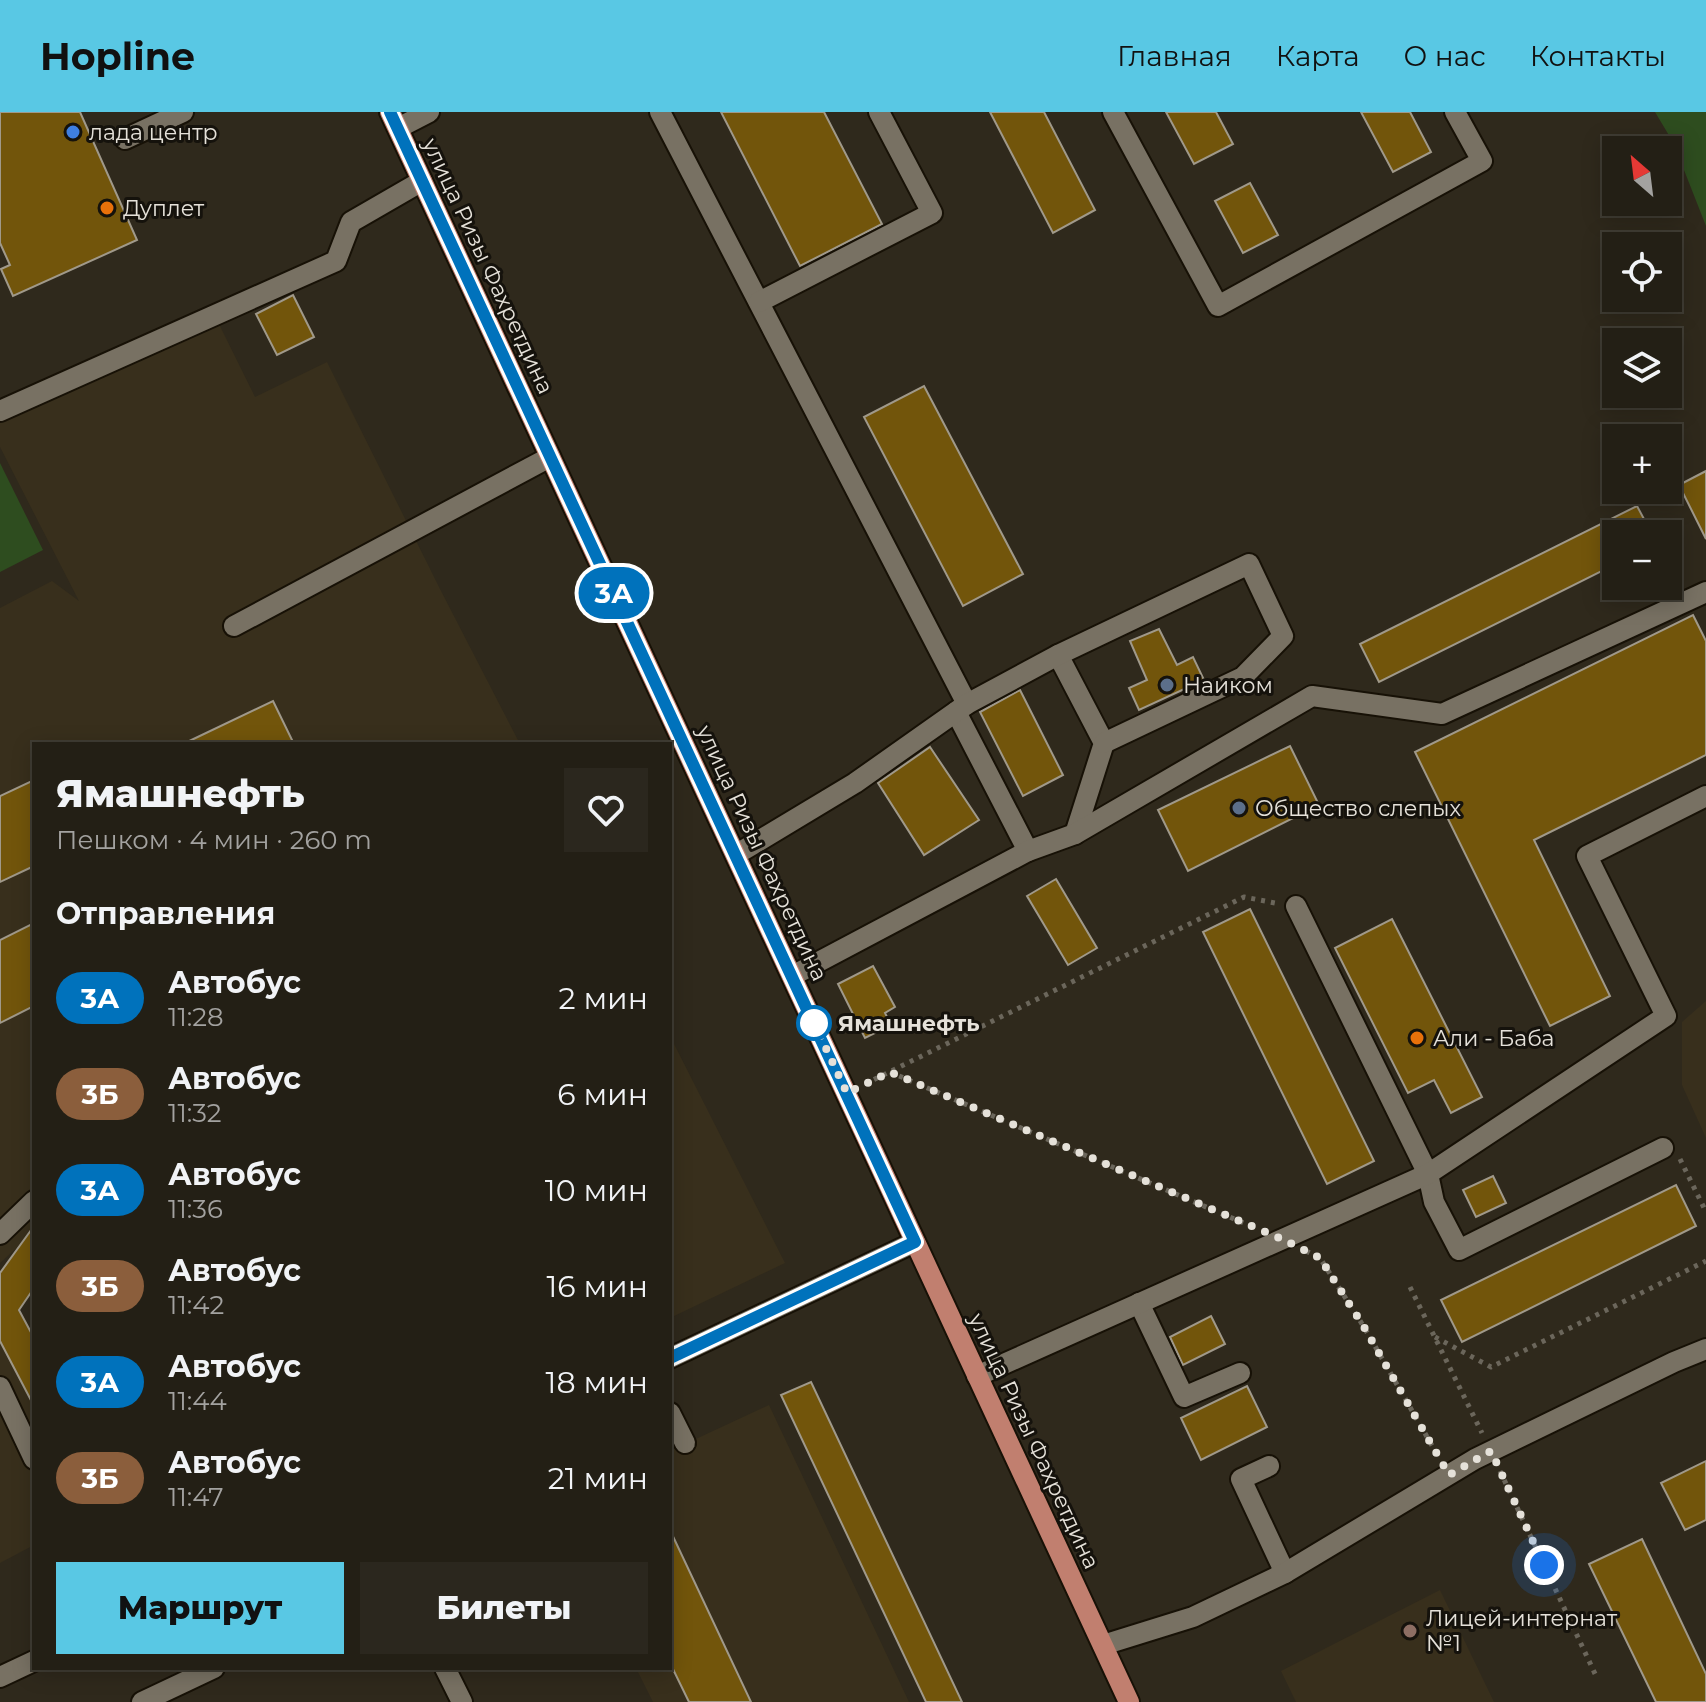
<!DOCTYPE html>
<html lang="ru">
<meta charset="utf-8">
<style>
:root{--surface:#231f15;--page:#2b271e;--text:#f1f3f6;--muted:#a3a2a0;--line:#403d34;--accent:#59c8e4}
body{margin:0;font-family:Montserrat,sans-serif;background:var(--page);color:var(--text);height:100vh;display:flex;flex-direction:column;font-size:30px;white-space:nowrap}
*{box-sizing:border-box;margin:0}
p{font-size:26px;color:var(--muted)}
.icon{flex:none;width:44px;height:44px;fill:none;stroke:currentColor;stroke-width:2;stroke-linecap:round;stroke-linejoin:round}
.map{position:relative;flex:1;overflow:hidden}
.sheet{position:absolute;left:32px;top:630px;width:640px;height:928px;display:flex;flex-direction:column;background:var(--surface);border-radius:0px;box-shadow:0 4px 20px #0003,0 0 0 2px var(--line)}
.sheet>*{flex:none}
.badge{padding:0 16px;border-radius:26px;font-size:28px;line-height:52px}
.needle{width:52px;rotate:332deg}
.controls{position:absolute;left:1602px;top:24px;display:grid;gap:16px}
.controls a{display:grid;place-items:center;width:80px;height:80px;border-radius:0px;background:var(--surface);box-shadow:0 4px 20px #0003,0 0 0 2px var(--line);font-size:40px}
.you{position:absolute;width:40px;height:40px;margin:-20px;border:6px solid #fff;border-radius:50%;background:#1a73e8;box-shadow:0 0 0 12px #1a73e833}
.map>.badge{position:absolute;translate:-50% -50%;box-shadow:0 0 0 4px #fff}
h2{padding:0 24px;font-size:30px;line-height:72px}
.round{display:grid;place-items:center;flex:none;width:84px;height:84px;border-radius:0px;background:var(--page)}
.overview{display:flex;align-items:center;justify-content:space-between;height:136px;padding:0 24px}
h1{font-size:38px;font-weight:800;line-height:60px}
.cta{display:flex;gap:16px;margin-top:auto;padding:16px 24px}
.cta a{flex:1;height:92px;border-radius:0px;background:var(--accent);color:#111;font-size:32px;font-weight:800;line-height:92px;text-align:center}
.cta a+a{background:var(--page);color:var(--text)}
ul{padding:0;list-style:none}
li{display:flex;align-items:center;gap:24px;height:96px;padding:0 24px}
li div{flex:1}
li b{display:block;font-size:30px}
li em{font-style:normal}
li .badge{min-width:88px;font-weight:700;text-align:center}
header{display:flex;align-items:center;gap:48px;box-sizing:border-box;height:112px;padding:0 40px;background:var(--accent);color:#111}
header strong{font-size:38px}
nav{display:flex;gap:44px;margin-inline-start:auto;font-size:28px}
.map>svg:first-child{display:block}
</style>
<header>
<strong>Hopline</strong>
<nav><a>Главная</a><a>Карта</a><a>О нас</a><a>Контакты</a></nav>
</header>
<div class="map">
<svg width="1706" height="1590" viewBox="0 0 1706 1590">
<rect width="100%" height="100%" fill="#2f291c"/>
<!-- built -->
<g fill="#382f1c">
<polygon points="217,208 255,285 327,250 440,477 520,632 34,632 34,1120 0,1151 0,496 52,469 79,489 0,335 0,311"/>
<polygon points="1706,889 1706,1026 1682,973 1682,910"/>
<polygon points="670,924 785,1151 670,1206"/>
<polygon points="0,1223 34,1290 34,1433 0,1451"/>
<polygon points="769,1293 909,1590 653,1590 636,1556 670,1556 670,1339"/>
<polygon points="1440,1478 1494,1590 1296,1590 1281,1559"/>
</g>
<!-- green -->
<g fill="#2e4d1f">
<polygon points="1655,0 1706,0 1706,114 1673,30"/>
<polygon points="0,351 43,438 0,460"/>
</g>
<!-- building -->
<g fill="#72550b" stroke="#a0998a" stroke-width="2">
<polygon points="0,0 80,0 137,128 13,184 1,157 10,153 0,131"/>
<polygon points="721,0 824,0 882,112 800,154"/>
<polygon points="990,0 1044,0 1095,98 1053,121"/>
<polygon points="1166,0 1216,0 1233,32 1194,52"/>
<polygon points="1361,0 1410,0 1431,40 1393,60"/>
<polygon points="1250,71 1278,123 1243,141 1215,89"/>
<polygon points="293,183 314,225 277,243 256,202"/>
<polygon points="924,274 1023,462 963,494 864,305"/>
<polygon points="1706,359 1706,427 1679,373"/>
<polygon points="1637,394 1652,422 1616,422 1616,452 1379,570 1360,532"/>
<polygon points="1693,503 1706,529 1706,643 1534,728 1610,884 1550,914 1415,640"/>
<polygon points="1159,517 1177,553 1193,545 1204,568 1139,598 1129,576 1147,568 1130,529"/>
<polygon points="1020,578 1063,663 1023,684 980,600"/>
<polygon points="273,589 294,632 183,632"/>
<polygon points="1290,634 1319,693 1188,759 1158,698"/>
<polygon points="930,635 979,708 924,743 878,671"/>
<polygon points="34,668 34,754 0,770 0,684"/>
<polygon points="1056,767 1097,836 1068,853 1027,784"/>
<polygon points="1250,797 1374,1049 1327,1072 1203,820"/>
<polygon points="1392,807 1482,985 1451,1001 1434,968 1408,981 1335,836"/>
<polygon points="34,811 34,894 0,911 0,828"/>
<polygon points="873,854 895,895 885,901 891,913 865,926 838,872"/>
<polygon points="1493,1064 1506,1091 1476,1105 1463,1078"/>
<polygon points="1676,1073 1696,1114 1462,1230 1441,1188"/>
<polygon points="34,1114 34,1176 19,1198 34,1226 34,1294 0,1229 0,1161"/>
<polygon points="1211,1204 1225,1232 1183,1253 1170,1225"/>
<polygon points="811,1270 962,1590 926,1590 781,1283"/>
<polygon points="1247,1274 1267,1315 1201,1348 1181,1306"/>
<polygon points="1706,1349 1706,1408 1685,1418 1661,1371"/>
<polygon points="670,1418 751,1590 689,1590 670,1551"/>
<polygon points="1642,1427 1706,1562 1706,1590 1656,1590 1589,1452"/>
</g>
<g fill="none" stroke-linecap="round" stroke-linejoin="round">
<!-- minor casing -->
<g stroke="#171106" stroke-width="24">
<g id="minor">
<polyline points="660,0 967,592"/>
<polyline points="1113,0 1218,194 1482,49 1455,0"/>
<polyline points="398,16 429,0"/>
<polyline points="125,27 183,0"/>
<polyline points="759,190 932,101 879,0"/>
<polyline points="0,299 336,149 351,110 422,69"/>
<polyline points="234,514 550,345"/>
<polyline points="1058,543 1104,631 1075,722"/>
<polyline points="956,600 1028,739"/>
<polyline points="737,742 855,671 967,592 1058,543 1249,452 1283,524 1243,565 1104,631"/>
<polyline points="1296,794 1428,1062 1434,1090 1459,1138 1663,1036"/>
<polyline points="792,864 1028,739 1075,722 1312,584 1442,602 1706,480"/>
<polyline points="0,1122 34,1089"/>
<polyline points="1139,1191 1184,1285 1240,1261"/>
<polyline points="670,1246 915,1130"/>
<polyline points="977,1264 1428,1062 1666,904 1587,744 1706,684"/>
<polyline points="0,1275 34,1347"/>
<polyline points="670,1301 685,1331"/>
<polyline points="1269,1354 1241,1367 1285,1461"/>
<polyline points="1103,1533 1193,1505 1285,1461 1475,1347 1674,1250 1706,1237"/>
<polyline points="445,1556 462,1590"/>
<polyline points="0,1565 34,1549"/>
<polyline points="142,1590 214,1556"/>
</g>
</g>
<!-- major casing -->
<g stroke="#171106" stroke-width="24">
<polyline id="major" points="390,0 1129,1590"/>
</g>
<!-- path -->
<g stroke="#6b665b" stroke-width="5" stroke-dasharray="4 6" stroke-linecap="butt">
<polyline points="890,960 1253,1115"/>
<polyline points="865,972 1244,785 1275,791"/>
<polyline points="1680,1047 1706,1100"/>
<polyline points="1306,1139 1320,1146 1364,1215 1438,1344"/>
<polyline points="1410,1175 1482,1321"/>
<polyline points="1435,1225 1491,1255 1706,1149"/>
<polyline points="1500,1359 1597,1566"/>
</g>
<!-- minor -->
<use href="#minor" stroke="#787163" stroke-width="20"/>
<!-- major -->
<use href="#major" stroke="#c17f6f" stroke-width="20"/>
</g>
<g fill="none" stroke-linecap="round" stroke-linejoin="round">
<!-- line casing -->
<g stroke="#fff" stroke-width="18">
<polyline id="line" points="390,0 915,1130 670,1246"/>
</g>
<!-- line -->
<use href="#line" stroke="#0072bc" stroke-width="12"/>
<!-- walk -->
<polyline stroke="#e5e1d9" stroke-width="8" stroke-dasharray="0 14.4" points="814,911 847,981 890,960 1282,1127 1320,1146 1364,1215 1449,1363 1491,1339 1544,1453"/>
</g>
<!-- markers -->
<circle fill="#3f7fe0" stroke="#15120c" stroke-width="3" cx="73" cy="20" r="8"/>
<g fill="#e8710a" stroke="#15120c" stroke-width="3">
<circle cx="107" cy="96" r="8"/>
<circle cx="1417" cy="926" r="8"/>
</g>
<g fill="#5c6f8a" stroke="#15120c" stroke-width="3">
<circle cx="1167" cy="573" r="8"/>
<circle cx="1239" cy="696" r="8"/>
</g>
<circle fill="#fff" stroke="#0072bc" stroke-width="4" cx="814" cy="911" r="16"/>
<circle fill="#8d6e63" stroke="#15120c" stroke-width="3" cx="1410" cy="1519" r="8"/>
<g text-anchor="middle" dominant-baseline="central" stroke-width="6" stroke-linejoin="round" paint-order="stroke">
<!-- poi labels -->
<g font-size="22" fill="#e5e1d9" stroke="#15120c" text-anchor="start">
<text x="89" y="20">лада центр</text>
<text x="123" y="96">Дуплет</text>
<text x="1183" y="573">Наиком</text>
<text x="1255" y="696">Общество слепых</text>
<text x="1433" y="926">Али - Баба</text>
<text x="1426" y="1506">Лицей-интернат<tspan x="1426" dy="25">№1</tspan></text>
</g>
<!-- street labels -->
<g font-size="22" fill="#e5e1d9" stroke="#15120c">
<text transform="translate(488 154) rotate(65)">улица Ризы Фахретдина</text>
<text transform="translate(762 741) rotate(65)">улица Ризы Фахретдина</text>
<text transform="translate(1034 1329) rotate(65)">улица Ризы Фахретдина</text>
</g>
<!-- stop labels -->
<g font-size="22" font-weight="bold" fill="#e5e1d9" stroke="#15120c" text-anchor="start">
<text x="838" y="911">Ямашнефть</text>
</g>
</g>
</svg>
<div class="controls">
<a><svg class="needle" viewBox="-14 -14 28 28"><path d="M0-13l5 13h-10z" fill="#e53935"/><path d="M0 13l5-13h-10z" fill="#a3a2a0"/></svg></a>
<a><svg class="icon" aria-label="locate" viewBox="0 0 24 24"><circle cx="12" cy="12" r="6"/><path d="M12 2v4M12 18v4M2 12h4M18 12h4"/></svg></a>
<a><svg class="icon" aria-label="layers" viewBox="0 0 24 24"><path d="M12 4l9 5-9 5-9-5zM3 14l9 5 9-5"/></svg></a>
<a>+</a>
<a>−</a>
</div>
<div class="you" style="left:1544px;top:1453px"></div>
<b class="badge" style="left:614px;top:481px;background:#0072bc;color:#fff">3А</b>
<section class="sheet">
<div class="overview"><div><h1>Ямашнефть</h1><p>Пешком · 4 мин · 260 m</p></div><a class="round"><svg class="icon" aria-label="heart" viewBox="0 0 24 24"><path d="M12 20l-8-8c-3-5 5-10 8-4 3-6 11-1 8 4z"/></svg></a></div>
<h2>Отправления</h2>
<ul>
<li><span class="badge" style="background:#0072bc;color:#fff">3А</span><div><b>Автобус</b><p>11:28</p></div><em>2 мин</em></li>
<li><span class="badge" style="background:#8b5e3c;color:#fff">3Б</span><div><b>Автобус</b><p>11:32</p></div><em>6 мин</em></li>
<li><span class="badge" style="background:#0072bc;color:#fff">3А</span><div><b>Автобус</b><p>11:36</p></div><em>10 мин</em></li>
<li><span class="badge" style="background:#8b5e3c;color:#fff">3Б</span><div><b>Автобус</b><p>11:42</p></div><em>16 мин</em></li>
<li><span class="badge" style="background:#0072bc;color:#fff">3А</span><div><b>Автобус</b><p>11:44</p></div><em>18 мин</em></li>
<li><span class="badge" style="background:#8b5e3c;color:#fff">3Б</span><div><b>Автобус</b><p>11:47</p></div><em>21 мин</em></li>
</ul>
<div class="cta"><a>Маршрут</a><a>Билеты</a></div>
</section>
</div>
